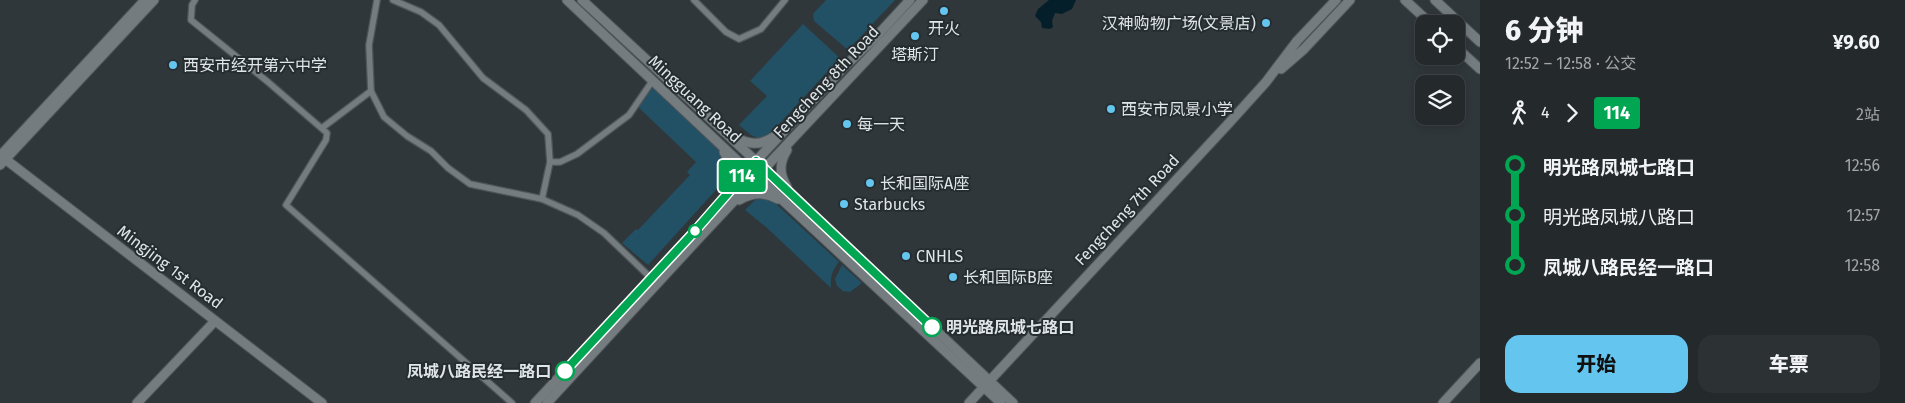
<!DOCTYPE html>
<html lang="zh">
<meta charset="utf-8">
<style>
:root{--surface:#24292c;--page:#2c3134;--text:#f1f3f6;--muted:#a3a6a9;--line:#414548;--accent:#64c5ee}
body{margin:0;font-family:"Fira Sans","Noto Sans SC",sans-serif;background:var(--page);color:var(--text);height:100vh;display:flex;flex-direction:column;font-size:19px;white-space:nowrap}
*{box-sizing:border-box;margin:0}
p{font-size:16px;color:var(--muted)}
.icon{flex:none;width:28px;height:28px;fill:none;stroke:currentColor;stroke-width:2;stroke-linecap:round;stroke-linejoin:round}
.map{position:relative;flex:1;overflow:hidden}
.sheet{display:flex;flex-direction:column;background:var(--surface);width:425px}
.sheet>*{flex:none}
.badge{padding:0 10px;border-radius:4px;font-size:18px;line-height:32px}
.buttons{position:absolute;left:1415px;top:15px;display:grid;gap:10px}
.buttons a{display:grid;place-items:center;width:50px;height:50px;border-radius:10px;background:var(--surface);box-shadow:0 2px 8px #0003,0 0 0 1px var(--line);font-size:25px}
.map>.badge{position:absolute;translate:-50% -50%;box-shadow:0 0 0 2px #fff}
.legs{display:flex;align-items:center;gap:8px;height:55px;padding:0 25px;font-size:16px}
.legs p{margin-inline-start:auto}
.summary{display:flex;align-items:center;justify-content:space-between;height:85px;padding:0 25px}
h1{font-size:28px;font-weight:800;line-height:38px}
.primary-button{display:flex;gap:10px;margin-top:auto;padding:10px 25px}
.primary-button a{flex:1;height:58px;border-radius:15px;background:var(--accent);color:#111;font-size:20px;font-weight:800;line-height:58px;text-align:center}
.primary-button a+a{background:var(--page);color:var(--text)}
ul{padding:0 25px;list-style:none}
li{display:flex;align-items:center;gap:18px;height:50px;font-size:19px}
li i{display:grid;place-items:center;width:8px;height:100%;margin:0 6px;background:currentColor}
li i::after{content:'';width:12px;height:12px;margin:-6px;border:4px solid;border-radius:50%;background:var(--surface)}
li p{margin-inline-start:auto}
li:first-child i{background:linear-gradient(#0000 50%,currentColor 0)}
li:last-child i{background:linear-gradient(currentColor 50%,#0000 0)}
main{display:flex;flex:1;min-height:0}
.map>svg:first-child{display:block}
</style>
<main>
<div class="map">
<svg width="1480" height="403" viewBox="0 0 1480 403">
<rect width="100%" height="100%" fill="#30373b"/>
<!-- green -->
<g fill="#225064">
<polygon points="826,0 895,0 848,50 814,21 813,14"/>
<polygon points="803,24 840,58 769,135 760,139 751,135 739,125 767,96 750,81"/>
<polygon points="654,86 726,153 733,171 648,265 622,243 636,229 638,230 690,175 687,172 696,162 638,107"/>
<path d="M764 197 773 201 839 262C832 270 830 278 831 288L766 227 745 210 757 198Z"/>
<polygon points="842,265 862,283 850,292 843,291 837,286 835,279"/>
</g>
<!-- water -->
<polygon fill="#041f29" points="1049,0 1076,0 1072,9 1062,14 1055,13 1052,21 1053,27 1050,29 1042,28 1041,22 1035,16 1038,9"/>
<g fill="none" stroke-linecap="round" stroke-linejoin="round">
<!-- street casing -->
<g stroke="#505659" stroke-width="8">
<g id="street">
<polyline points="195,0 192,5 191,20 268,82 327,133 326,140 286,205 512,403"/>
<polyline points="377,0 369,45 371,91 384,117 407,136 431,151 448,168 470,184 542,199 578,215 604,233 651,278"/>
<polyline points="393,0 421,12 439,25 483,78 526,110 548,134 550,162 542,199"/>
<polyline points="694,0 726,32 739,39 761,29 785,0"/>
<polyline points="322,128 371,91"/>
<polyline points="550,162 560,162 577,154 629,115 653,80"/>
</g>
</g>
<!-- secondary casing -->
<g stroke="#505659" stroke-width="11">
<g id="secondary">
<polyline points="567,0 740,163 749,169 1001,403"/>
<polyline points="582,0 772,176 1013,403"/>
<polyline points="1405,0 1431,24"/>
<polyline points="1435,0 1480,42"/>
<polyline points="1456,47 1480,69"/>
<polyline points="1281,69 1304,49 1350,0"/>
<path d="M734 137C749 144 759 147 775 136"/>
<path d="M724 152C733 166 734 176 726 191"/>
<polyline points="0,155 322,403"/>
<polyline points="0,156 145,0"/>
<polyline points="0,165 154,0"/>
<path d="M787 187C779 174 779 163 787 150"/>
<path d="M739 200C752 193 764 191 778 199"/>
<polyline points="137,403 215,321"/>
<polyline points="535,403 695,231 756,161 844,67 874,39 910,0"/>
<polyline points="547,403 701,236 923,0"/>
<polyline points="969,403 1229,123 1266,82 1297,41 1336,0"/>
<polyline points="1443,403 1480,363"/>
</g>
</g>
<!-- street -->
<use href="#street" stroke="#747c80" stroke-width="5.5"/>
<!-- secondary -->
<use href="#secondary" stroke="#747c80" stroke-width="9"/>
</g>
<g fill="none" stroke-linecap="round" stroke-linejoin="round">
<!-- line-1 casing -->
<g stroke="#fff" stroke-width="11">
<polyline id="line-1" points="565,371 695,231 756,161 932,327"/>
</g>
<!-- line-1 -->
<use href="#line-1" stroke="#00a651" stroke-width="8"/>
</g>
<!-- markers -->
<g fill="#64c5ee" stroke="#262d30" stroke-width="2">
<circle cx="944" cy="11" r="5"/>
<circle cx="1266" cy="23" r="5"/>
<circle cx="915" cy="36" r="5"/>
<circle cx="173" cy="65" r="5"/>
<circle cx="1111" cy="109" r="5"/>
<circle cx="847" cy="124" r="5"/>
<circle cx="870" cy="183" r="5"/>
<circle cx="844" cy="204" r="5"/>
<circle cx="906" cy="256" r="5"/>
<circle cx="953" cy="277" r="5"/>
</g>
<g fill="#fff" stroke="#00a651" stroke-width="2.5">
<circle cx="695" cy="231" r="6"/>
<circle cx="932" cy="327" r="9"/>
<circle cx="565" cy="371" r="9"/>
</g>
<g text-anchor="middle" dominant-baseline="central" stroke-width="4" stroke-linejoin="round" paint-order="stroke">
<!-- poi labels -->
<g font-size="16" fill="#e0e5e7" stroke="#262d30" text-anchor="start">
<text x="1256" y="23" text-anchor="end">汉神购物广场(文景店)</text>
<text x="944" y="28" text-anchor="middle">开火</text>
<text x="915" y="54" text-anchor="middle">塔斯汀</text>
<text x="183" y="65">西安市经开第六中学</text>
<text x="1121" y="109">西安市凤景小学</text>
<text x="857" y="124">每一天</text>
<text x="880" y="183">长和国际A座</text>
<text x="854" y="204">Starbucks</text>
<text x="916" y="256">CNHLS</text>
<text x="963" y="277">长和国际B座</text>
</g>
<!-- street labels -->
<g font-size="16" fill="#e0e5e7" stroke="#262d30">
<text transform="translate(826 82) rotate(-47)">Fengcheng 8th Road</text>
<text transform="translate(695 99) rotate(43)">Mingguang Road</text>
<text transform="translate(1127 210) rotate(-47)">Fengcheng 7th Road</text>
<text transform="translate(170 267) rotate(37)">Mingjing 1st Road</text>
</g>
<!-- stop labels -->
<g font-size="16" font-weight="bold" fill="#e0e5e7" stroke="#262d30" text-anchor="start">
<text x="946" y="327">明光路凤城七路口</text>
<text x="551" y="371" text-anchor="end">凤城八路民经一路口</text>
</g>
</g>
</svg>
<div class="buttons">
<a><svg class="icon" aria-label="locate" viewBox="0 0 24 24"><circle cx="12" cy="12" r="6"/><path d="M12 2v4M12 18v4M2 12h4M18 12h4"/></svg></a>
<a><svg class="icon" aria-label="layers" viewBox="0 0 24 24"><path d="M12 4l9 5-9 5-9-5zM3 14l9 5 9-5"/></svg></a>
</div>
<b class="badge" style="left:742px;top:176px;background:#00a651;color:#fff">114</b>
</div>
<section class="sheet">
<div class="summary"><div><h1>6 分钟</h1><p>12:52 – 12:58 · 公交</p></div><b>¥9.60</b></div>
<div class="legs"><svg class="icon" aria-label="walk" viewBox="0 0 24 24"><circle cx="13" cy="4" r="2"/><path d="M13 8l-2 6 4 7M11 14l-3 7M7 12l3-4h3l4 4"/></svg>4<svg class="icon" aria-label="forward" viewBox="0 0 24 24"><path d="M9 5l7 7-7 7"/></svg><b class="badge" style="background:#00a651;color:#fff">114</b><p>2站</p></div>
<ul>
<li><i style="color:#00a651"></i><b>明光路凤城七路口</b><p>12:56</p></li>
<li><i style="color:#00a651"></i><span>明光路凤城八路口</span><p>12:57</p></li>
<li><i style="color:#00a651"></i><b>凤城八路民经一路口</b><p>12:58</p></li>
</ul>
<div class="primary-button"><a>开始</a><a>车票</a></div>
</section>
</main>
